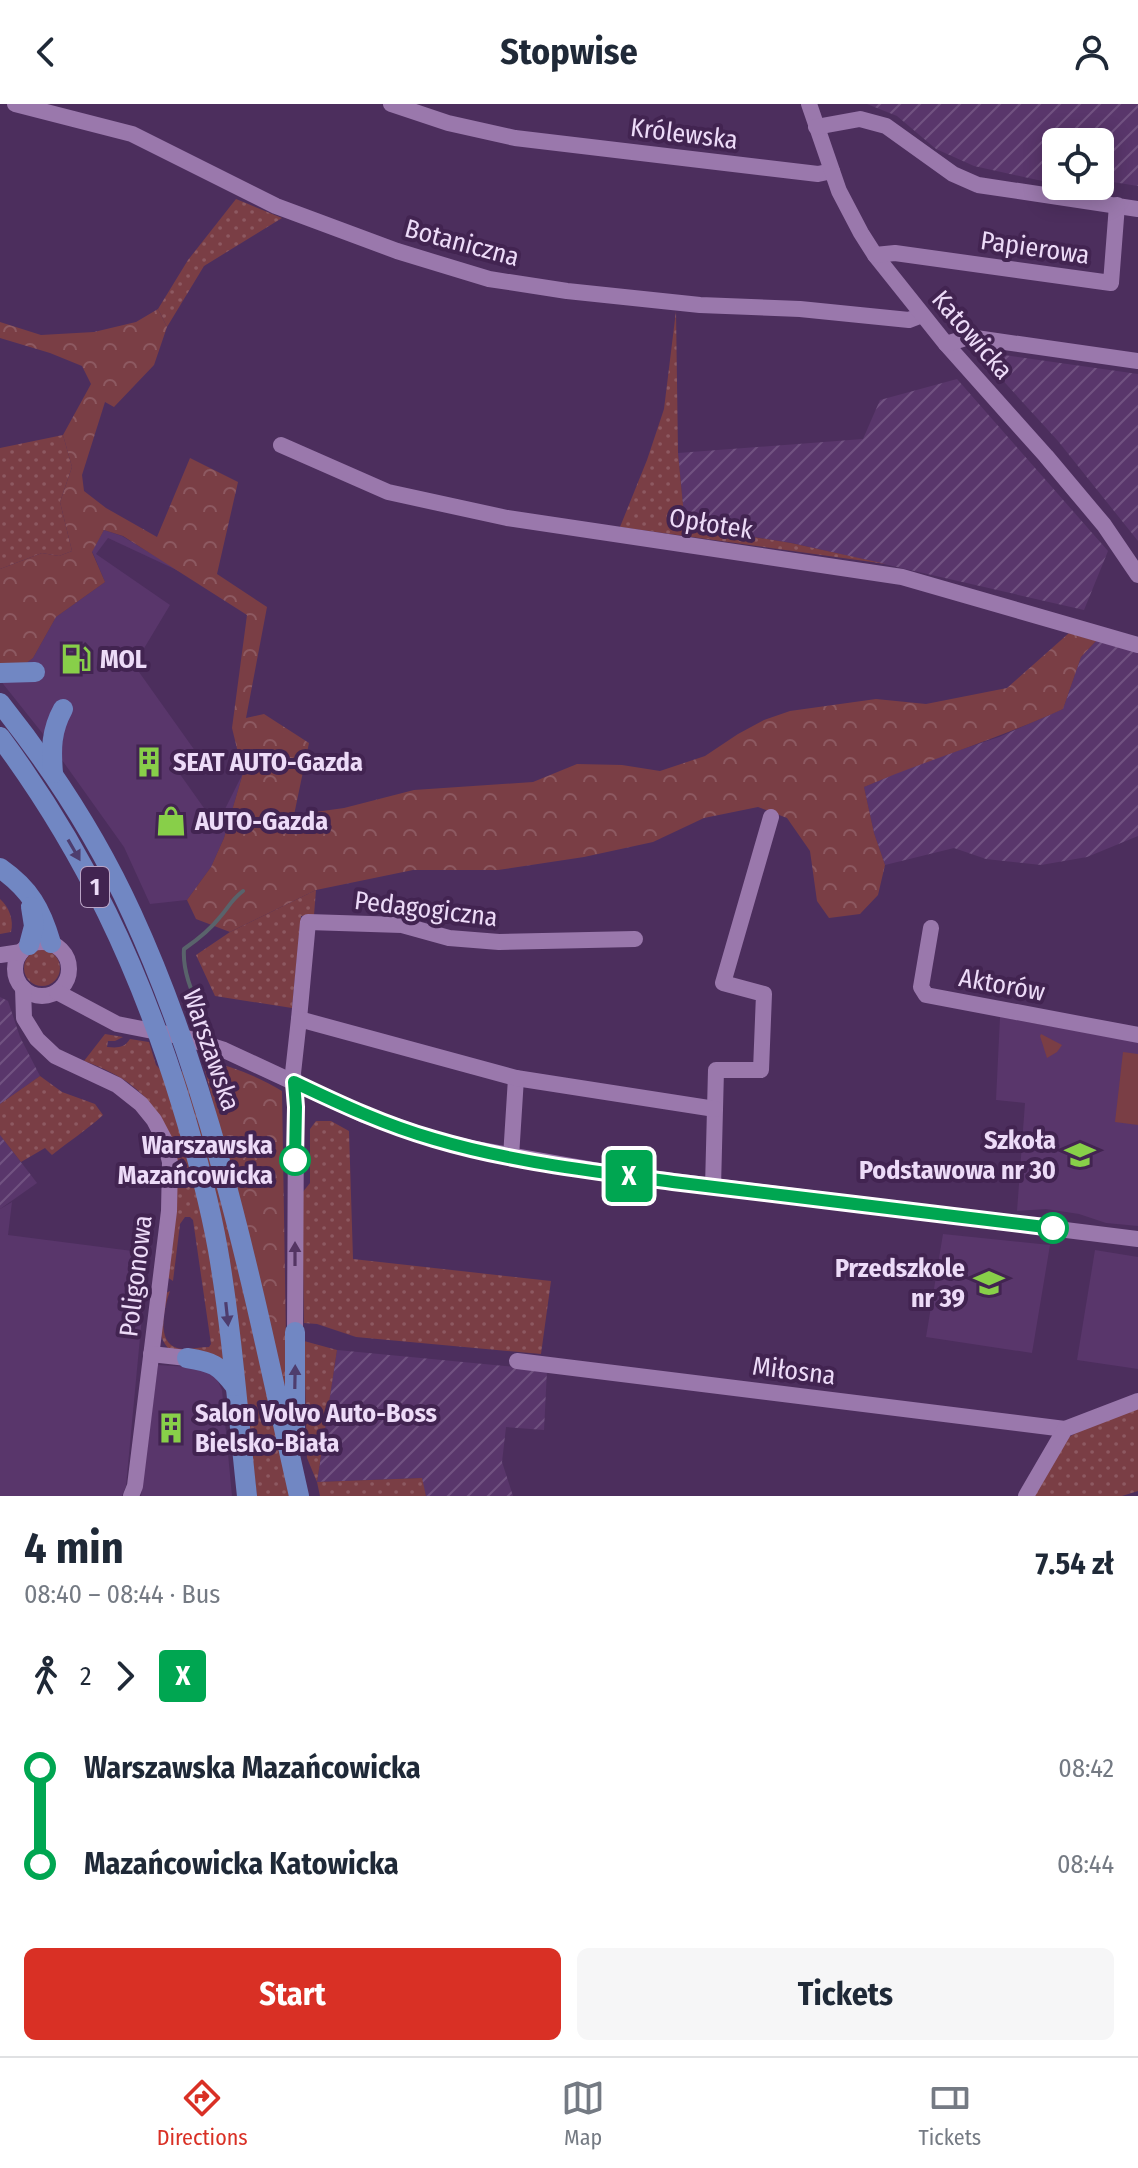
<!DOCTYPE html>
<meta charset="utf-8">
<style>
:root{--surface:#fff;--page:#f6f6f7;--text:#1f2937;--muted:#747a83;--line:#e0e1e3;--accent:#d93025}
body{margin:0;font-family:"Fira Sans Condensed",sans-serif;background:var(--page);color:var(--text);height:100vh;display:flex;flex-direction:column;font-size:30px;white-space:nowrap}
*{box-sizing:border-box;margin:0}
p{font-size:26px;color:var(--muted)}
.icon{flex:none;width:44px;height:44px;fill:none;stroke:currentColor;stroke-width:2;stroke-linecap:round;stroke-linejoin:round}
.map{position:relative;height:1392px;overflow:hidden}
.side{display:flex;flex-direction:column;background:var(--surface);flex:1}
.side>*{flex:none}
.badge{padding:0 16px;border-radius:6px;font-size:28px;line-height:52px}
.fabs{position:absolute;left:1042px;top:24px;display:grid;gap:16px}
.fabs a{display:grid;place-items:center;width:72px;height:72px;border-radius:12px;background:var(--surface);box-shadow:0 4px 20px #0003;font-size:40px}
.map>.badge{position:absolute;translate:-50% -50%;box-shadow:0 0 0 4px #fff}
.legs{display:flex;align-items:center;gap:12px;height:88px;padding:0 24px;font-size:26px}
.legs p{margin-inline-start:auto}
.overview{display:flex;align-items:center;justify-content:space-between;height:136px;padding:0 24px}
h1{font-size:44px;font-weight:700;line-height:60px}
.action{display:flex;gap:16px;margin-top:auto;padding:16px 24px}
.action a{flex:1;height:92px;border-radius:12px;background:var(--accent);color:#fff;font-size:32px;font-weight:700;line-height:92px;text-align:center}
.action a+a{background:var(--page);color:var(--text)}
ul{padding:0 24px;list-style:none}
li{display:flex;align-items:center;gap:28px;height:96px;font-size:30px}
li i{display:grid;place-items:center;width:12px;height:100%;margin:0 10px;background:currentColor}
li i::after{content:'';width:20px;height:20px;margin:-10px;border:6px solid;border-radius:50%;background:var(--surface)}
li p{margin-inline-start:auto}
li:first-child i{background:linear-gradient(#0000 50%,currentColor 0)}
li:last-child i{background:linear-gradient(currentColor 50%,#0000 0)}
header{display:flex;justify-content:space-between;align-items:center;height:104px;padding:0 24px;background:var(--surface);font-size:36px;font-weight:700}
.menu{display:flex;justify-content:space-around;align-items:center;height:112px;border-top:2px solid var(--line);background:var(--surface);font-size:22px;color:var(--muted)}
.menu a{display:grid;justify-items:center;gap:4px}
.menu .current{color:var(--accent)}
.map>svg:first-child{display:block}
</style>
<header><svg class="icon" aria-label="back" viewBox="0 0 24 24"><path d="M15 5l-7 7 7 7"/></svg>Stopwise<svg class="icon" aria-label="person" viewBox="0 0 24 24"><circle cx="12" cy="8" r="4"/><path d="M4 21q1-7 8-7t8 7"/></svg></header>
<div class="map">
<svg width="1138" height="1392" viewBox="0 0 1138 1392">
<defs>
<pattern id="industrial-furrows" width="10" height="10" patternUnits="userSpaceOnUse" patternTransform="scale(2)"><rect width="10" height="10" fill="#59366b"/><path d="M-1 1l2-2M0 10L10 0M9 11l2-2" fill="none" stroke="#715281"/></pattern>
<pattern id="grass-dots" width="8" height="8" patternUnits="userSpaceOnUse" patternTransform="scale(2)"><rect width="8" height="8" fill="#7a3e45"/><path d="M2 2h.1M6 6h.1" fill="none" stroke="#8d5961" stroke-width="1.8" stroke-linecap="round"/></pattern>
<pattern id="forest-crowns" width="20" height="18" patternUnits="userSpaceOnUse" patternTransform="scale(2)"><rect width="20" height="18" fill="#7a3e45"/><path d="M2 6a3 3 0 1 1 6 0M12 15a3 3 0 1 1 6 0" fill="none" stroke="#8d5961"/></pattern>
</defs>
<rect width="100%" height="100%" fill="#4c2e5d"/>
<!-- built -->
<g fill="#59366b">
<polygon points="104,426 122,432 183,469 108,434 96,450 170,501 134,561 198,651 177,666 216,721 224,707 243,669 224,734 211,763 187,796 150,800 124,743 47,635 0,576 33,554 56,513 105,478 92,447"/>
<polygon points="1000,913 1138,938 1138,1122 1106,1119 1079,1110 1046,1105 1017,1107 1025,999 996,996"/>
<polygon points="12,1098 8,1131 148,1149 126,1382 122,1392 0,1392 0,1105"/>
<polygon points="943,1130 1050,1141 1032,1249 926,1233"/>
<polygon points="1095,1146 1138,1153 1138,1265 1077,1256"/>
<polygon points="158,1261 191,1263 215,1271 222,1286 232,1392 141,1392"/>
</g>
<!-- industrial -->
<g fill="url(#industrial-furrows)">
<polygon points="867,0 1138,0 1138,82 1100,76 1100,38 1056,38 1056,80 974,62 936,45 897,12"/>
<polygon points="976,247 1138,270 1138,437 1058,337"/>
<polygon points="957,275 1108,447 1084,506 792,439 685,422 678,349 863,335 880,296"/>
<polygon points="1096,537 1138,548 1138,732 1087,753 1041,761 986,755 954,744 885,761 874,729 864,683 912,662 999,633 1063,605 1081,553"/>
<polygon points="0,893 8,897 20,933 40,972 0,1000"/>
<polygon points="0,1031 37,1079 0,1105"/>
<polygon points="337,1246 547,1266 544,1326 506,1323 502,1358 513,1392 426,1392 421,1374 317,1378"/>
</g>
<!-- grass -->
<g fill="url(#grass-dots)">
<polygon points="236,95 282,114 204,162 167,223 158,205 188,156"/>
<polygon points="676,207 678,349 685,422 791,439 886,460 620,423 647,356 664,305"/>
<polygon points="63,331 72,363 60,398 72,447 59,452 42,449 0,465 0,344"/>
<polygon points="316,786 314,811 301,812 292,904 215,892 196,851 230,828"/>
<path d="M0 795C9 803 14 816 11 828L0 830Z"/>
<circle cx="42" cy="864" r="18"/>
<path d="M105 930 123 933 115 937H108L107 943C118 944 124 944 130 935L149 938 156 961 162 967 203 1105 225 1258 169 1245C154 1230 162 1209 164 1190L170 1187C165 1200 155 1238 177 1244 185 1247 199 1243 209 1243L211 1240 193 1116 190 1113H185L180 1120 173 1177 167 1173 168 1029C150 989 125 972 84 957Z"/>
<polygon points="180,967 186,968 221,1091 291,1392 257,1392 232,1189"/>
<path d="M40 972 62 988 95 1000 103 1011C87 1026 69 1037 52 1051L45 1044 21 1058 0 1031V1000Z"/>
<polygon points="316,1017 331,1017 349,1027 353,1155 551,1177 541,1250 356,1233 317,1220 304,1219 302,1089 310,1079 310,1025"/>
<polygon points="304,1237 337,1246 317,1378 422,1374 426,1392 320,1392 317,1378 307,1354"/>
<polygon points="1138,1304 1138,1387 1122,1392 1034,1392 1066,1335 1079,1327"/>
</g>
<!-- forest -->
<g fill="url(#forest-crowns)">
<path d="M158 205 167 223 154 261 114 303 105 298 82 371 84 387 106 404 157 433 190 354 238 378 217 470 267 503 246 614 264 610 309 639 294 711 344 704 414 686 533 678 577 660 622 661 660 667 705 652 738 630 764 616 790 607 876 595 926 600 1007 584 1069 529 1096 537 1081 553 1063 605C998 635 929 655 864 683L874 729 885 761 878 791 860 810 829 814 817 797 810 747 787 714 758 703 704 714 653 738 584 753 498 766H413L316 786 230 828 196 815 187 796 211 763 224 734 243 669 232 624 247 511 123 432 104 426 92 448 105 478 56 513 33 554 18 565 0 564V465L42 449 59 452 72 447 60 398 72 363 63 331 91 280 82 262 50 249 0 234V218L41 231 94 228 136 218Z"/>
<path d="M202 955C231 962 257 972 282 987L287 1298 252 1151Z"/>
</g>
<!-- garden -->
<g fill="#7a3e45">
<polygon points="1041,930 1062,941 1057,948 1047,954 1040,932"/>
<polygon points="1123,948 1138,950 1138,1021 1115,1018"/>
</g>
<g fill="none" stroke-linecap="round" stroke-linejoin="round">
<!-- stream -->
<path stroke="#59636b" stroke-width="4" d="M207 923C197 898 182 872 184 845 197 836 210 826 220 813 228 804 232 795 243 787"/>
<!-- minor -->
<g stroke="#9a78ac" stroke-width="16">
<polyline points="15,0 132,30 276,102 397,147 489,175 567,187 700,201 800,205 909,216 922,211"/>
<polyline points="391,0 448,19 515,34 818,70 832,67"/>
<polyline points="809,0 839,87 861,129 875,151 946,240 1046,352 1104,421 1138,471"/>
<polyline points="816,23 860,15 886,22 953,70 978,81 1138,105"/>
<polyline points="875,151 895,149 1111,179 1117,101"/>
<polyline points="946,240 969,233 1138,257"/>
<polyline points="281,341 388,388 507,414 902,473 1138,541"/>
<polyline points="931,824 921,883 926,891 1138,931"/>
<circle cx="42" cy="865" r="27"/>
<polyline points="0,851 21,848"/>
<polyline points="23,884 24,914 37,935 55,952 117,981 141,1000 154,1016 164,1035 170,1058 169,1107 135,1382 131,1392"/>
<polyline points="57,888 117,920 183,933 224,946 364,1011 437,1036 475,1045 610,1069 1138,1135"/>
<polyline points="299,915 308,818 402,821 449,834 499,838 635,835"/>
<polyline points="511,1053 516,974"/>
<polyline points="713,1083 716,966 761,966 764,890 723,879 771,713"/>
<polyline points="295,1228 296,1003 293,969 299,915 516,974 715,1005"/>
<polyline points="151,1250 187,1254"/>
<polyline points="517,1257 1065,1325"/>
<polyline points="1026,1392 1065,1325 1138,1297"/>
</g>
<!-- major -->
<g stroke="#7187c3" stroke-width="20">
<polyline points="0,569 35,568"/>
<path d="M0 599C51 663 98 735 132 810 216 993 255 1196 299 1392"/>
<path d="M0 633C84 746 140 865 181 999 196 1048 209 1096 218 1146 232 1227 238 1310 247 1392"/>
<path d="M53 669C51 645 51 627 63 605"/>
<path d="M0 764C30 785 41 805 51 839"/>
<polyline points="29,841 34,822 31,803"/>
<polyline points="295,1228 295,1338"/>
<path d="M187 1254C213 1258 219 1261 235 1282"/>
</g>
</g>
<!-- one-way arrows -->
<defs><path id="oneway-solid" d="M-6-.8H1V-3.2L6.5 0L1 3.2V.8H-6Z" transform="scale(2)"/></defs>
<g fill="#4e3d6e">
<use href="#oneway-solid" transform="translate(74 746) rotate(60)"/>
<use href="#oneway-solid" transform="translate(227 1210) rotate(84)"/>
<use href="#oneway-solid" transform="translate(295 1273) rotate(-89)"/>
</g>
<use fill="#543563" href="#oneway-solid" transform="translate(295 1150) rotate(-90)"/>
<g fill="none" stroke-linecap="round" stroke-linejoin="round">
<!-- line-1 casing -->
<g stroke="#fff" stroke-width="18">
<path id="line-1" d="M295 1056 296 1003 294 978C340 1000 385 1021 434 1035 511 1058 594 1067 673 1078 800 1094 926 1108 1053 1124"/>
</g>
<!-- line-1 -->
<use href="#line-1" stroke="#00a651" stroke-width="12"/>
</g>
<!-- icons -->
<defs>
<g id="fuel-bare" transform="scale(2.4)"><path d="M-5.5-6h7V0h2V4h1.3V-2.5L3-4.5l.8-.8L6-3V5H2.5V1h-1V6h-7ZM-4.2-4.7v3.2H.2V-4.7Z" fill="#88cf49" stroke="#422451" stroke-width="2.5" paint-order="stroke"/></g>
<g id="building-bare" transform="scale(2.4)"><path d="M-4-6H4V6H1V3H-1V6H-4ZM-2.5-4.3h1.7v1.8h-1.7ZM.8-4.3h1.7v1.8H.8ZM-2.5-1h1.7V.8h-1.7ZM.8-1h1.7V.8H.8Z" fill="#88cf49" stroke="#422451" stroke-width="2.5" paint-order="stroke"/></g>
<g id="shop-bare" transform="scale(2.4)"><path d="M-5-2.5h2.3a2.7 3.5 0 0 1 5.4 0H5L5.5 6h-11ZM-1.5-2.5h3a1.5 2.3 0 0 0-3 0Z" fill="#88cf49" stroke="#422451" stroke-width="2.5" paint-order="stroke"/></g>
<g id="school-bare" transform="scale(2.4)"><path d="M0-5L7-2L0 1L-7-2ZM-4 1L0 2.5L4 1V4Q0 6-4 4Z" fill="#88cf49" stroke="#422451" stroke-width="2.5" paint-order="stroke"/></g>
</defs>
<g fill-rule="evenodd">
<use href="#fuel-bare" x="76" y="555"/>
<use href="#building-bare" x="149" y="658"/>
<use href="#shop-bare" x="171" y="717"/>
<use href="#school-bare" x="1080" y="1051"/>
<use href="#school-bare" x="989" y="1179"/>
<use href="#building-bare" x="171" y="1324"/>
</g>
<!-- markers -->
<g fill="#fff" stroke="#00a651" stroke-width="4">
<circle cx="295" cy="1056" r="14"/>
<circle cx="1053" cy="1124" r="14"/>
</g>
<g text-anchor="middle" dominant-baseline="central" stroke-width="8" stroke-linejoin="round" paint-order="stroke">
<!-- shield labels -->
<rect fill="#422451" stroke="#baa4c6" stroke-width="2" x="81" y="763" width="28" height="40" rx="6"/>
<g font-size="24" font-weight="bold" fill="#eddbf8">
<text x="95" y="783">1</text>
</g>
<!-- street labels -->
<g font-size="26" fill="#eddbf8" stroke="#422451">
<text transform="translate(684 30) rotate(7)">Królewska</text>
<text transform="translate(462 139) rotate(15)">Botaniczna</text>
<text transform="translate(1035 144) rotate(8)">Papierowa</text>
<text transform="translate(972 231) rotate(49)">Katowicka</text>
<text transform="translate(711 420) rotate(9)">Opłotek</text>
<text transform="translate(426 805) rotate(7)">Pedagogiczna</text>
<text transform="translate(1002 881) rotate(10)">Aktorów</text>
<text transform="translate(211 946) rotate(71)">Warszawska</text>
<text transform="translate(136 1172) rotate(-83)">Poligonowa</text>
<text transform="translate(794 1267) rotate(7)">Miłosna</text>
</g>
<!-- poi labels -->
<g font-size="26" font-weight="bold" fill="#eddbf8" stroke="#422451" text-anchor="start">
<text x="100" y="555">MOL</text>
<text x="173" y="658">SEAT AUTO-Gazda</text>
<text x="195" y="717">AUTO-Gazda</text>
<text x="1056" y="1036" text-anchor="end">Szkoła<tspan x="1056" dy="30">Podstawowa nr 30</tspan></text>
<text x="965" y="1164" text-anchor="end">Przedszkole<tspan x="965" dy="30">nr 39</tspan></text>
<text x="195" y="1309">Salon Volvo Auto-Boss<tspan x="195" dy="30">Bielsko-Biała</tspan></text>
</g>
<!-- stop labels -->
<g font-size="26" font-weight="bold" fill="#eddbf8" stroke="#422451" text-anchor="end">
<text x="273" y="1041">Warszawska<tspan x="273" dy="30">Mazańcowicka</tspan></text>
</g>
</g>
</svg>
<div class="fabs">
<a><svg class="icon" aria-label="locate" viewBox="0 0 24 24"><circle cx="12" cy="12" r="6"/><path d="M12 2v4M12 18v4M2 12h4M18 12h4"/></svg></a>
</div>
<b class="badge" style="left:629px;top:1072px;background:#00a651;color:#fff">X</b>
</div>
<section class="side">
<div class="overview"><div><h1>4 min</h1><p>08:40 – 08:44 · Bus</p></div><b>7.54 zł</b></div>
<div class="legs"><svg class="icon" aria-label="walk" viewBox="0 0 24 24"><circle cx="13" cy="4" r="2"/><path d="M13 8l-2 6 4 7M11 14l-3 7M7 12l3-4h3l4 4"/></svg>2<svg class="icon" aria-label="forward" viewBox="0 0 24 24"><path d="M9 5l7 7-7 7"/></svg><b class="badge" style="background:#00a651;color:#fff">X</b></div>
<ul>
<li><i style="color:#00a651"></i><b>Warszawska Mazańcowicka</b><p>08:42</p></li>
<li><i style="color:#00a651"></i><b>Mazańcowicka Katowicka</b><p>08:44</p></li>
</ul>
<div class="action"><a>Start</a><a>Tickets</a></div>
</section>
<nav class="menu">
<a class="current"><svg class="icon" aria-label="directions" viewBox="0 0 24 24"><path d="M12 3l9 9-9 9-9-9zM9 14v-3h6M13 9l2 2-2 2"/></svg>Directions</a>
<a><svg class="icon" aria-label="map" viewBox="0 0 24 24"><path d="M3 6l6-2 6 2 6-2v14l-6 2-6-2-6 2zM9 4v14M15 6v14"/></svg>Map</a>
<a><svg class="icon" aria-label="tickets" viewBox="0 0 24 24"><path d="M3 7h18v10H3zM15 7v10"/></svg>Tickets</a>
</nav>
